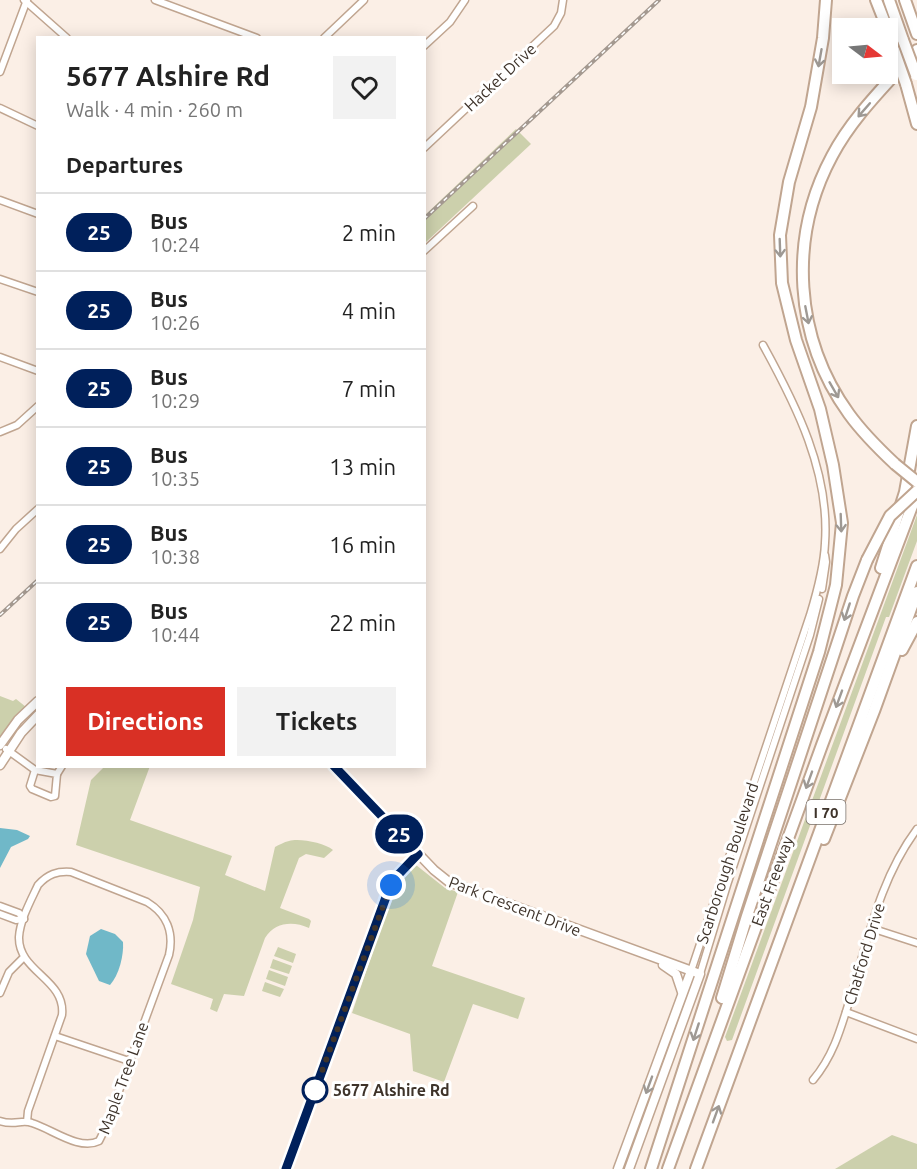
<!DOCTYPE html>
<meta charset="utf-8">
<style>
:root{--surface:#fff;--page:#f2f2f2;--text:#222;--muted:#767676;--line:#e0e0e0;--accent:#d93025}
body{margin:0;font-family:Ubuntu,sans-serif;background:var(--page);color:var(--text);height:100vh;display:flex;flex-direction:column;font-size:22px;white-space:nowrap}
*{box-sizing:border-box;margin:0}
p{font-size:20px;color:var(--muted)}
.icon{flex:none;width:33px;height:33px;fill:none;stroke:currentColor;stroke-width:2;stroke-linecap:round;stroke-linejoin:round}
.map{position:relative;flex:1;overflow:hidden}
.side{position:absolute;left:36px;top:36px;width:390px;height:732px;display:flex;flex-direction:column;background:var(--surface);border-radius:0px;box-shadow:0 3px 15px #0003}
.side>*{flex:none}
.badge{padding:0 12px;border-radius:20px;font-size:21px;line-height:39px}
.needle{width:39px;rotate:106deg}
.fabs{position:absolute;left:832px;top:18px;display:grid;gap:12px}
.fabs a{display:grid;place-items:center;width:66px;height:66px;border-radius:0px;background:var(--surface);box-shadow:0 3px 15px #0003;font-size:30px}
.you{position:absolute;width:30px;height:30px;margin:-15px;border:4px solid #fff;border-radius:50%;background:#1a73e8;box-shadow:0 0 0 9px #1a73e833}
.map>.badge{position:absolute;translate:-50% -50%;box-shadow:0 0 0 3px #fff}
h2{padding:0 30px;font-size:22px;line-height:54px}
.round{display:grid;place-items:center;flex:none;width:63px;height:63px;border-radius:0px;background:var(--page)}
.head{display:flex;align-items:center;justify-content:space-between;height:102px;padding:0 30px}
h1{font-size:28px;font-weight:700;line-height:45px}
.cta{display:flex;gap:12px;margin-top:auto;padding:12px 30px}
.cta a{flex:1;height:69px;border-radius:0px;background:var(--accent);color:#fff;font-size:24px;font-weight:700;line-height:69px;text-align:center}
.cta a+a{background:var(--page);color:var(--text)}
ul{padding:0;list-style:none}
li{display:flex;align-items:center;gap:18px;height:78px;padding:0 30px;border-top:2px solid var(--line)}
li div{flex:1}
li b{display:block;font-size:22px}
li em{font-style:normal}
li .badge{min-width:66px;font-weight:700;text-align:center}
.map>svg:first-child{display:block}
</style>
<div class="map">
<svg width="917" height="1169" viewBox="0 0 917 1169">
<rect width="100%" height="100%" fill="#fbefe6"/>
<!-- green -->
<g fill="#ccd0ac">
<polygon points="516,129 531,144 425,243 425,215"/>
<polygon points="917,515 917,541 889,617 886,617 732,1040 727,1041 725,1037"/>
<polygon points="0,696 13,701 16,699 26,707 0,739"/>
<path d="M150 766 130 820 232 856 225 875 265 891 275 847C279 845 284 842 289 841 300 838 324 843 333 850L324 858 306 854 299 858 280 908 309 919 311 921 309 928C293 921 275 922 265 938L244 996 224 994 217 1012 210 1009 213 999 171 984 193 920 200 887 76 845 91 780 104 767Z"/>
<polygon points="416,865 445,888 458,892 432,966 525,998 518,1019 473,1004 444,1082 413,1071 410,1034 352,1013 388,907 399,884"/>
<polygon points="278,947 296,954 293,963 274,956"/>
<polygon points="273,959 292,966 289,974 270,968"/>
<polygon points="269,970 288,977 285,986 266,979"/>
<polygon points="265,982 284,989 280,997 262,991"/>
<polygon points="892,1135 917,1144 917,1169 835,1169"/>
</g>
<!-- water -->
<g fill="#70b8c8">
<polygon points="0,828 17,830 30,836 28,839 11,847 0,868"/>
<path d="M101 929 115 934 123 942C124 955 119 975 110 985L99 981 86 954 90 936Z"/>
</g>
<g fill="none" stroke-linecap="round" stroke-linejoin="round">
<!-- street casing -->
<g stroke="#c0a590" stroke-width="9">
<g id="street">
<polyline points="24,0 67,38"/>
<polyline points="155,0 257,38"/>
<polyline points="324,38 364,0"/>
<polyline points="424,46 450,22 465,0"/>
<polyline points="0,72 27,0"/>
<polyline points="0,108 38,126"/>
<polyline points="424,148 554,26 561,13 563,0"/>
<polyline points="0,200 38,214"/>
<polyline points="424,251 473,206"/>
<polyline points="0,279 38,292"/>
<polyline points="0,357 38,371"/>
<polyline points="0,432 17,425 38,406"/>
<polyline points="0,549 16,529 38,509"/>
<polyline points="822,589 826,562 825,555"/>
<polyline points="6,749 35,770 57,774 55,796 51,797 32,789 30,786 35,770"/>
<polyline points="57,774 62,766"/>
<polyline points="0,906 19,913 24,919"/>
<polyline points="0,914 16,920 24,919"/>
<polyline points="871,928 917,943"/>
<path d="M691 971 810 615C817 592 824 567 825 543 830 472 796 405 763 345"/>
<polyline points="700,974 728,882 810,635 819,599"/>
<polyline points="0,993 9,972 24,957"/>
<polyline points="846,1012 917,1039"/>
<polyline points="55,1036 129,1061"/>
<path d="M813 1080C835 1054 842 1024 852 992 869 935 881 877 917 829"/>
<path d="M0 1121C15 1126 22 1119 32 1123 52 1129 79 1151 99 1141L105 1129 169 955C174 933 167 914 147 902L71 872C57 871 48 874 38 885 31 900 20 920 19 937 18 972 66 979 62 1015L28 1111 27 1122"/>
</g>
</g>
<!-- secondary casing -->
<g stroke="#c0a590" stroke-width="11">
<g id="secondary">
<polyline points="0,745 18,720 38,701"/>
<polyline points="0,765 21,733 38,715"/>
<polyline points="334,766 434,870 449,882 700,974 629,1169"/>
<polyline points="663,965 676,974 682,992"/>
<polyline points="286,1169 386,897 397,876 418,854"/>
<polyline points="618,1169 691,971"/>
</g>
</g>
<!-- highway casing -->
<g stroke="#c0a590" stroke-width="14">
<g id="highway">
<polyline points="876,0 887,28"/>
<polyline points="889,0 903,40"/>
<polyline points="905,0 917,34"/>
<polyline points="888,32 894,50"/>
<polyline points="906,84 917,124"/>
<path d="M895 464C879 449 862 432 849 414 794 338 788 238 832 156 853 116 887 84 917 50"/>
<polyline points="881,568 905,492 917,426"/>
<polyline points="902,650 917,622"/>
<polyline points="824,839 874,711 917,592"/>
<polyline points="722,998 747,916 853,596 867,560"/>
<polyline points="651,1169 819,652 836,585 842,523 833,465 820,409 796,340 782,283 780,235 789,182 811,107 823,38 826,0"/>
<polyline points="668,1169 822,745 917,493"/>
<polyline points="696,1169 917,566"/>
</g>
</g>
<!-- street -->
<use href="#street" stroke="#fff" stroke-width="6"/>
<!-- secondary -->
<use href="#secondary" stroke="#fff" stroke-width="8"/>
<!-- highway -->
<use href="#highway" stroke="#fff" stroke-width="10"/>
<!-- rail casing -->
<g stroke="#a49990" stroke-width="4">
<g id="rail">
<polyline points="424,219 659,0"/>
<polyline points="0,615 38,580"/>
</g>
</g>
<!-- rail -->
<use href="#rail" stroke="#fff" stroke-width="1.5" stroke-dasharray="4.5" stroke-linecap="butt"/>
<!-- highway-bridge casing -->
<g stroke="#c0a590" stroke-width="14" stroke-linecap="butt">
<g id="highway-bridge">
<polyline points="903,40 916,75"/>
<polyline points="894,50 906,84"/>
<polyline points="895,464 917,482"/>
<polyline points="867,560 890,516 917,491"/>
</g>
</g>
<!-- highway-bridge -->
<use href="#highway-bridge" stroke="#fff" stroke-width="10"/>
</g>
<!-- one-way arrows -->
<defs><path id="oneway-shaft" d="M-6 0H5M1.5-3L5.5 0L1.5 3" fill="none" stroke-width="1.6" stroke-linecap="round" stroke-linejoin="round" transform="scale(1.5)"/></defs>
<g stroke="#9e9994">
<use href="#oneway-shaft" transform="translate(820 58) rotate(100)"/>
<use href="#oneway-shaft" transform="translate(864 110) rotate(131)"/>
<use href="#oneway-shaft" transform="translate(780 248) rotate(88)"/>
<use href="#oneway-shaft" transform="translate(807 315) rotate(79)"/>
<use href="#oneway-shaft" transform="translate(834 390) rotate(60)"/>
<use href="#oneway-shaft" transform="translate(841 523) rotate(88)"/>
<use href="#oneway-shaft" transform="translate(847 612) rotate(108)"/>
<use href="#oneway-shaft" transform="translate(839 699) rotate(110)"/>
<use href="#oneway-shaft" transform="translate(809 780) rotate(110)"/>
<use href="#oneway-shaft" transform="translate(696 1032) rotate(108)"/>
<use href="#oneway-shaft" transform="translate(649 1085) rotate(110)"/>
<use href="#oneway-shaft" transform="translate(716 1114) rotate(-70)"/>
</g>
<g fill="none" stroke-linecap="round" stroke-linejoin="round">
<!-- line casing -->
<g stroke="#fff" stroke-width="14">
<polyline id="line" points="286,1169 386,897 397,876 418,854 334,766"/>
</g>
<!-- line -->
<use href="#line" stroke="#00205b" stroke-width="9"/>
<!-- walk -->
<polyline stroke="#3e332a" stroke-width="6" stroke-dasharray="0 10.8" points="315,1090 391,885"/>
</g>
<!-- markers -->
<circle fill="#fff" stroke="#00205b" stroke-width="3" cx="315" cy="1090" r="12"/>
<g text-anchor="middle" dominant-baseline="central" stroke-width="6" stroke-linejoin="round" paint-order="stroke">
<!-- shield labels -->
<rect fill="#fff" stroke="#78706a" stroke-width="1.5" x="806.5" y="800" width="39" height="24" rx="4.5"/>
<g font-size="15" font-weight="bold" fill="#3e332a">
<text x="826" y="812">I 70</text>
</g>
<!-- street labels -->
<g font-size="16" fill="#3e332a" stroke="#fff">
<text transform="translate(500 77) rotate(-43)">Hacket Drive</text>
<text transform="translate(727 863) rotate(-72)">Scarborough Boulevard</text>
<text transform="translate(772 881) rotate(-70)">East Freeway</text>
<text transform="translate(515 906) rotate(21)">Park Crescent Drive</text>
<text transform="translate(864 954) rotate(-73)">Chatford Drive</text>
<text transform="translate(123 1078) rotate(-70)">Maple Tree Lane</text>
</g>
<!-- stop labels -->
<g font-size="16" font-weight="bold" fill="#3e332a" stroke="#fff" text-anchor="start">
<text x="333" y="1090">5677 Alshire Rd</text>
</g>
</g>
</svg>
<div class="fabs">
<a><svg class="needle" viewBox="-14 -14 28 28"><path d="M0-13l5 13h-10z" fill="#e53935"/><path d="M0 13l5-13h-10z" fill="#767676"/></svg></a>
</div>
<div class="you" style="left:391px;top:885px"></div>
<b class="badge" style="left:399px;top:834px;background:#00205b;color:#fff">25</b>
<section class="side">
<div class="head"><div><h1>5677 Alshire Rd</h1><p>Walk · 4 min · 260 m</p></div><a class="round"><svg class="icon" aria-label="heart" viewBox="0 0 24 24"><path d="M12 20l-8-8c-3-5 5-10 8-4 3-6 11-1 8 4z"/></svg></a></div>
<h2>Departures</h2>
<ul>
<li><span class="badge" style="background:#00205b;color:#fff">25</span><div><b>Bus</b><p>10:24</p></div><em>2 min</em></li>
<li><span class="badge" style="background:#00205b;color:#fff">25</span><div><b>Bus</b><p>10:26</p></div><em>4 min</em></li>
<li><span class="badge" style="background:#00205b;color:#fff">25</span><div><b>Bus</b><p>10:29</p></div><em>7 min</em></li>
<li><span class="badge" style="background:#00205b;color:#fff">25</span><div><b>Bus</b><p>10:35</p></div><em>13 min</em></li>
<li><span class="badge" style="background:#00205b;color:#fff">25</span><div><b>Bus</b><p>10:38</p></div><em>16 min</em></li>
<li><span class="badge" style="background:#00205b;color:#fff">25</span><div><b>Bus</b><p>10:44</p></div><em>22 min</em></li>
</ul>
<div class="cta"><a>Directions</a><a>Tickets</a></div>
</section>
</div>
